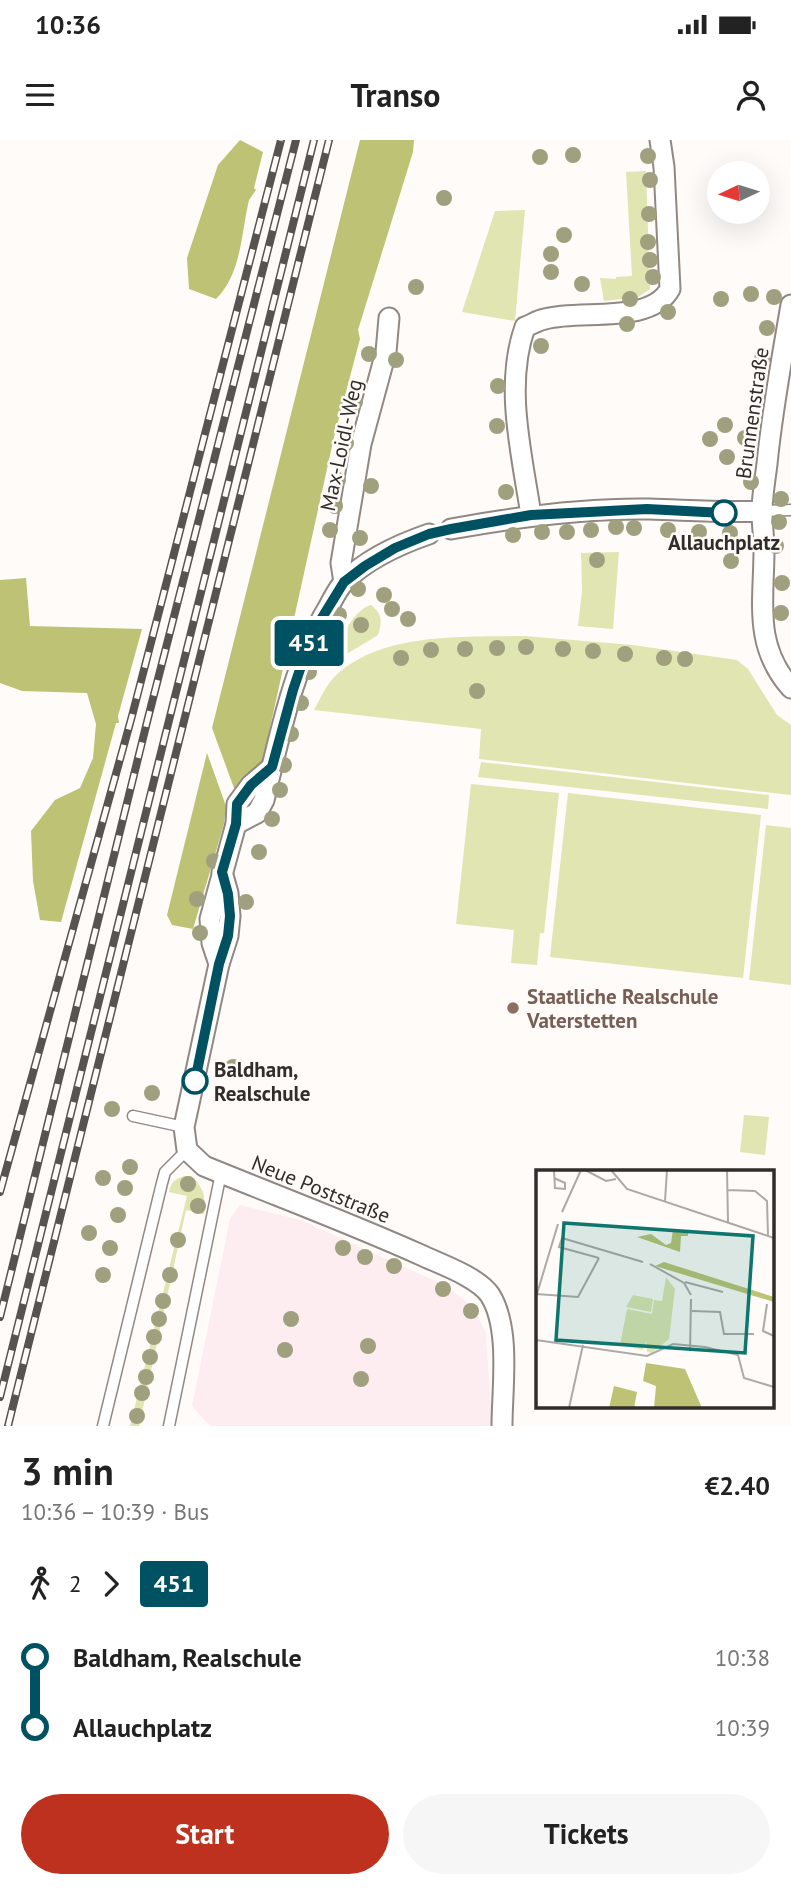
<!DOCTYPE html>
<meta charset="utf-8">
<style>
:root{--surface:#fff;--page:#f6f6f6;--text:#222;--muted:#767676;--accent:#be311e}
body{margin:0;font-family:"PT Sans",sans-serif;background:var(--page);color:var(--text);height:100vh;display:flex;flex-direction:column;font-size:26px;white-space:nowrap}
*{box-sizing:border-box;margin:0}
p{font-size:23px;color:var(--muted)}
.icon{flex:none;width:38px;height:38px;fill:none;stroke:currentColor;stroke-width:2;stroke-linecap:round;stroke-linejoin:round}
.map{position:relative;height:1286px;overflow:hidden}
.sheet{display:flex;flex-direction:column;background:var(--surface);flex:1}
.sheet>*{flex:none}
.badge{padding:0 14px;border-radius:5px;font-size:24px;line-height:46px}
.needle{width:46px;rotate:266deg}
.tools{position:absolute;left:707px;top:21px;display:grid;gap:14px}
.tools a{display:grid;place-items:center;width:63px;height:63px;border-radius:50%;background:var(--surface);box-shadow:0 7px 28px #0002;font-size:35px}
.map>.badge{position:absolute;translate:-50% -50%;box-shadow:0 0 0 4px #fff}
.legs{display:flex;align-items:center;gap:10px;height:77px;padding:0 21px;font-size:23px}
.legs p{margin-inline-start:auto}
.summary{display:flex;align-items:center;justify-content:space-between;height:119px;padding:0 21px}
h1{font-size:38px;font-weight:700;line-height:52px}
.primary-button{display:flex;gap:14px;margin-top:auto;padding:14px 21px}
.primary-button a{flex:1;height:80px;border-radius:42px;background:var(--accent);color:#fff;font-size:28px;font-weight:700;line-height:80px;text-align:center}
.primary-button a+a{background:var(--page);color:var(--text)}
ul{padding:0 21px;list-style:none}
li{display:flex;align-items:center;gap:24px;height:70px;font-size:26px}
li i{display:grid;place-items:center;width:10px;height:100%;margin:0 9px;background:currentColor}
li i::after{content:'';width:18px;height:18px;margin:-9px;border:5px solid;border-radius:50%;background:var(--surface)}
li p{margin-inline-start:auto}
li:first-child i{background:linear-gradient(#0000 50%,currentColor 0)}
li:last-child i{background:linear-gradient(currentColor 50%,#0000 0)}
.status{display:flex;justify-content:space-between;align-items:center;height:49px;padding:0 35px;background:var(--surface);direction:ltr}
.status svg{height:19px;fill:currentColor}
header{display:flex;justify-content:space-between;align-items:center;height:91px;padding:0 21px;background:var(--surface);font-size:32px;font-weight:700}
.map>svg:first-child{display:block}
</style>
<div class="status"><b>10:36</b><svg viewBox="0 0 49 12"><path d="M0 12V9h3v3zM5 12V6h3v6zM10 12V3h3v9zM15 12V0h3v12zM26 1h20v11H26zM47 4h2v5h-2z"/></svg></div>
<header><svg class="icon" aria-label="menu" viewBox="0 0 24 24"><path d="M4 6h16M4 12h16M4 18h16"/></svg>Transo<svg class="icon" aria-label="person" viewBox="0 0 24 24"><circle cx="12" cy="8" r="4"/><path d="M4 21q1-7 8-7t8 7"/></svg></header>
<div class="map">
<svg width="791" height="1286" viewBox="0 0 791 1286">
<rect width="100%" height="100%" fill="#fffbf8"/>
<!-- commercial -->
<polygon fill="#fdedf1" points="240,1065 301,1080 446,1146 473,1167 486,1193 492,1286 210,1286 192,1266 230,1079"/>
<!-- green -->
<g fill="#e0e5b1">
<polygon points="646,31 650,149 638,157 604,161 600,138 616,139 616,137 632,136 626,32"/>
<polygon points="525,70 515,181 462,172 495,71"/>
<polygon points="619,412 613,489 578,486 582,451 581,413"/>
<path d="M371 465C383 475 382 481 378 495L345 515 340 514C338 498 355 469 371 465Z"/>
<path d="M524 496 633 505 737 520 748 529 777 575 791 585V655L479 619 481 589 314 570C319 561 324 550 330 542 373 491 464 497 524 496Z"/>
<polygon points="481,622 769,655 768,669 478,637"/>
<polygon points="471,644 559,653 544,793 540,793 537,825 511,823 514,790 456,784"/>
<polygon points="568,653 761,675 743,838 550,817"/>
<polygon points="766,685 791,688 791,845 749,840"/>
<polygon points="744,975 769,977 765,1015 740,1012"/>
<path d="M184 1036H191C204 1047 206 1058 204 1074L186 1070 139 1286H130L187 1056 169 1052C171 1042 175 1039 184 1036Z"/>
</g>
<!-- forest -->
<g fill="#bdc274">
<path d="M240 0 263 12 254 48 256 50 249 60C241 93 242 133 216 159L189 149 187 118 218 25Z"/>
<polygon points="360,0 414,0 413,12 358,190 360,199 334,297 262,624 244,647 234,648 212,588"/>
<polygon points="26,438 30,486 142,489 118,576 119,583 116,583 61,782 40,780 33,741 31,691 55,660 80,648 93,618 96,584 87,553 22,551 0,543 0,440"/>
<polygon points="207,613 226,666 224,684 193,789 172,785 167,775"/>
</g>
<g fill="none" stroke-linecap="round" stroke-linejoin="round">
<!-- lane casing -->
<g stroke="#918883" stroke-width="13">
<g id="lane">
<polyline points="762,371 791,370"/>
<polyline points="133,976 184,987"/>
<polyline points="103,1286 162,1043 165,1032 187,1010"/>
<polyline points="169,1286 221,1033"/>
</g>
</g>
<!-- street casing -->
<g stroke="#918883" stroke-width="23">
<g id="street">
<path d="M791 165C782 218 772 271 767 324 765 340 762 357 762 372 762 385 764 397 764 410 764 461 753 505 791 548"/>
<path d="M531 375C522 315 504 246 525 187 531 185 538 180 545 179 581 169 650 185 670 149L664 27 660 0"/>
<path d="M451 389C516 377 582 368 649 369 687 370 724 373 762 371"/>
<polyline points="344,442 341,423 361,304 386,212 389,178"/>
<path d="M236 684 257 673 264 660C280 595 293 526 328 468 333 459 338 448 345 441 367 419 400 404 429 394"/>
<path d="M222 732 228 753 230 776 228 796 219 824 184 987 187 1010 204 1026C277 1056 350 1083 421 1115 440 1124 478 1137 490 1155 511 1188 502 1248 502 1286"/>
<polyline points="219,824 212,803 210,779 236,684 237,664 251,645 272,627"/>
</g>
</g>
<!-- lane -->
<use href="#lane" stroke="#fff" stroke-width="10"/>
<!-- street -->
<use href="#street" stroke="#fff" stroke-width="19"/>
<!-- rail casing -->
<g stroke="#575351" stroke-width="8">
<g id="rail">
<polyline points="0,1052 132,576 281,0"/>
<polyline points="0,1177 148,578 296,0"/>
<polyline points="0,1257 314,0"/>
<polyline points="8,1286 329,0"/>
</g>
</g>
<!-- rail -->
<use href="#rail" stroke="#fffbf8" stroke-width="5" stroke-dasharray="16" stroke-linecap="butt"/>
</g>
<!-- trees -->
<g fill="#a0a07f">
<circle cx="573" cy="15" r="8"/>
<circle cx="648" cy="16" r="8"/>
<circle cx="540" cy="17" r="8"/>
<circle cx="650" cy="40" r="8"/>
<circle cx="444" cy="58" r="8"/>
<circle cx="649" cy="74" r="8"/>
<circle cx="564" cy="95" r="8"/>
<circle cx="648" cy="102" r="8"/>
<circle cx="551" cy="114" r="8"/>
<circle cx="650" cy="120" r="8"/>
<circle cx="551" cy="132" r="8"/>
<circle cx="653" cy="137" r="8"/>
<circle cx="582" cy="144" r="8"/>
<circle cx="416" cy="147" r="8"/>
<circle cx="751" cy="154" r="8"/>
<circle cx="774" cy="157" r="8"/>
<circle cx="630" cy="159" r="8"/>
<circle cx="721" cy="159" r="8"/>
<circle cx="668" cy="172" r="8"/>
<circle cx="627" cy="184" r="8"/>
<circle cx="767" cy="188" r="8"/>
<circle cx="541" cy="206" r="8"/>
<circle cx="369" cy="214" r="8"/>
<circle cx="762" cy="219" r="8"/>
<circle cx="396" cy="220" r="8"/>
<circle cx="498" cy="246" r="8"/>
<circle cx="355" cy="262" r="8"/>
<circle cx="725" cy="285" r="8"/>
<circle cx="497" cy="286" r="8"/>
<circle cx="745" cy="298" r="8"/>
<circle cx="710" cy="299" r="8"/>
<circle cx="346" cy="303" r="8"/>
<circle cx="727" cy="317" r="8"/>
<circle cx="338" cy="340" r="8"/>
<circle cx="751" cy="342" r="8"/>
<circle cx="371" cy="346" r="8"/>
<circle cx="506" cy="352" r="8"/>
<circle cx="781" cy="359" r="8"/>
<circle cx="335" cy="366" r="8"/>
<circle cx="779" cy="382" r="8"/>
<circle cx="616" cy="387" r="8"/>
<circle cx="634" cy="388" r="8"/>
<circle cx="330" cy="390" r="8"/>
<circle cx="591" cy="390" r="8"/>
<circle cx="668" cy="390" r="8"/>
<circle cx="542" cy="392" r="8"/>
<circle cx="567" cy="392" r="8"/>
<circle cx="699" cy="392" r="8"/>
<circle cx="730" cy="393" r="8"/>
<circle cx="513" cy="395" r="8"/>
<circle cx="360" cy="398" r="8"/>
<circle cx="776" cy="406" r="8"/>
<circle cx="597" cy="420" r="8"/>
<circle cx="731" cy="421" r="8"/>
<circle cx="782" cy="443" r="8"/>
<circle cx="358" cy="449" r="8"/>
<circle cx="384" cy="455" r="8"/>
<circle cx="392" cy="469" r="8"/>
<circle cx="781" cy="473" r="8"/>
<circle cx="339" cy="475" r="8"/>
<circle cx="408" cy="479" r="8"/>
<circle cx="361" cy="485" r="8"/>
<circle cx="526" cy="507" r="8"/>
<circle cx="497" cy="508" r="8"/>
<circle cx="465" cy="509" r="8"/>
<circle cx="563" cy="509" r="8"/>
<circle cx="431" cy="510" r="8"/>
<circle cx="593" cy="511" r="8"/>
<circle cx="625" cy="514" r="8"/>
<circle cx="401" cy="518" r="8"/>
<circle cx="664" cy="518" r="8"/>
<circle cx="685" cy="519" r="8"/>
<circle cx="309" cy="532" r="8"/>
<circle cx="477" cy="551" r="8"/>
<circle cx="301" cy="563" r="8"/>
<circle cx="291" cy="594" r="8"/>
<circle cx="284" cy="625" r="8"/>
<circle cx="280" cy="650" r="8"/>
<circle cx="272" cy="679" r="8"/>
<circle cx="259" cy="712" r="8"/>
<circle cx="214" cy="721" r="8"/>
<circle cx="197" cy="759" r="8"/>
<circle cx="246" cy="762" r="8"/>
<circle cx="200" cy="793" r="8"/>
<circle cx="233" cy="927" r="8"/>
<circle cx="152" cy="953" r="8"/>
<circle cx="112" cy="969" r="8"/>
<circle cx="130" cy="1027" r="8"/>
<circle cx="103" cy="1038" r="8"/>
<circle cx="188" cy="1044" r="8"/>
<circle cx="125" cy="1048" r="8"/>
<circle cx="198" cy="1066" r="8"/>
<circle cx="118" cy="1075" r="8"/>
<circle cx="89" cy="1093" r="8"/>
<circle cx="178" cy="1100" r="8"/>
<circle cx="110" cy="1108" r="8"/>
<circle cx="343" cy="1108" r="8"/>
<circle cx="365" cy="1117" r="8"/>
<circle cx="394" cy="1126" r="8"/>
<circle cx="103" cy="1135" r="8"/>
<circle cx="170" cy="1135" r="8"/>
<circle cx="443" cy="1149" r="8"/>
<circle cx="163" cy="1161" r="8"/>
<circle cx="471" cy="1171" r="8"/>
<circle cx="159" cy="1179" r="8"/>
<circle cx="291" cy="1179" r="8"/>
<circle cx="154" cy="1197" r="8"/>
<circle cx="368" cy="1206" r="8"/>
<circle cx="285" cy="1210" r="8"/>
<circle cx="150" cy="1217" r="8"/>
<circle cx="146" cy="1237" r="8"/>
<circle cx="361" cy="1239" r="8"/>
<circle cx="142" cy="1253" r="8"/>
<circle cx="137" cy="1276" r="8"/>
</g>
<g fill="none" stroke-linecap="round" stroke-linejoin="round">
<!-- line-1 casing -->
<g stroke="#fff" stroke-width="16">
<polyline id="line-1" points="195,941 219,824 228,796 230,776 228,754 222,732 236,684 237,664 251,645 272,627 293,550 312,494 344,442 365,426 395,408 429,394 451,389 531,375 647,369 724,373"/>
</g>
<!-- line-1 -->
<use href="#line-1" stroke="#005262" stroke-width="10"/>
</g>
<!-- markers -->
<g fill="#fff" stroke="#005262" stroke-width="3.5">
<circle cx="724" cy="373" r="12"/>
<circle cx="195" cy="941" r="12"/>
</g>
<circle fill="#8d6e63" stroke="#fffbf8" stroke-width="2.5" cx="513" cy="868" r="7"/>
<g text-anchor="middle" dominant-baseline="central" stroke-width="5" stroke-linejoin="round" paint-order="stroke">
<!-- street labels -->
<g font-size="21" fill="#312d2b" stroke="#fffbf8">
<text transform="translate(752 273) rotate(-82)">Brunnenstraße</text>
<text transform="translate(341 305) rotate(-78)">Max-Loidl-Weg</text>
<text transform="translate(321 1049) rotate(22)">Neue Poststraße</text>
</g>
<!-- stop labels -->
<g font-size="21" font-weight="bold" fill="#312d2b" stroke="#fffbf8">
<text x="724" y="402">Allauchplatz</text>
<text x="214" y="929" text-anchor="start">Baldham,<tspan x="214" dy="24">Realschule</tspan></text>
</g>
<!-- education labels -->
<g font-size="21" font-weight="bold" fill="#785e54" stroke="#fffbf8" text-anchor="start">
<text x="527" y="856">Staatliche Realschule<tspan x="527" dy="24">Vaterstetten</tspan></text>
</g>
</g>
<!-- overview -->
<g transform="translate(536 1030)">
<rect width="238" height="238" fill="#fffbf8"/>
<path d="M130 107 139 119 133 169 116 183 111 182 110 171 107 180 84 175 91 139 116 144 118 130 126 131ZM97 125 117 129 115 142 90 137Z" fill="#e0e5b1"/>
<path d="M137 60H152V66H145L144 82 101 67 115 64 130 75 135 73ZM128 92 238 127V132L119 96ZM110 193 149 199 166 238H118L120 216 107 211ZM78 216 101 222 98 238H73Z" fill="#bdc274"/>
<path fill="none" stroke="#ada9a6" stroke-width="2" d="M18 0 19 18 29 19V13L18 8M49 0 70 11 80 9M75 0 91 19 238 68M191 0 192 52M191 20 219 21 231 31 232 66M129 31 131 0M26 42 45 0M63 88 23 77 26 68 107 92M114 94 148 113 155 125M149 112 187 122M0 124 42 127 63 88M0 127 22 54M231 134 227 161 238 166M156 141 184 142 188 164H218M0 170 111 186 137 174 169 177 202 185 208 208 238 217M154 181 155 129M33 238 47 175"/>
<path fill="#0f766e" fill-opacity="0.15" stroke="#0f766e" stroke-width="3.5" d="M28 53 217 66 209 183 20 170Z"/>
<rect width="238" height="238" fill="none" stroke="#312d2b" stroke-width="3.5"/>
</g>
</svg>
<div class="tools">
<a><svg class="needle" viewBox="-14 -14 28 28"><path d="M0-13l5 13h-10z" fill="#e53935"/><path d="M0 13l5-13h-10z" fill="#767676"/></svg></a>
</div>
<b class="badge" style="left:309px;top:503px;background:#005262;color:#fff">451</b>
</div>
<section class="sheet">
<div class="summary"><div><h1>3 min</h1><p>10:36 – 10:39 · Bus</p></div><b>€2.40</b></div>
<div class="legs"><svg class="icon" aria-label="walk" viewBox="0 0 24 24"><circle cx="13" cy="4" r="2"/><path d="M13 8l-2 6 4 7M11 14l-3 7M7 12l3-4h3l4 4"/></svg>2<svg class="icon" aria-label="forward" viewBox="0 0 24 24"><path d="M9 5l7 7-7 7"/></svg><b class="badge" style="background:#005262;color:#fff">451</b></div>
<ul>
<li><i style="color:#005262"></i><b>Baldham, Realschule</b><p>10:38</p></li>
<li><i style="color:#005262"></i><b>Allauchplatz</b><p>10:39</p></li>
</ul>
<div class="primary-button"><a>Start</a><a>Tickets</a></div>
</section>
